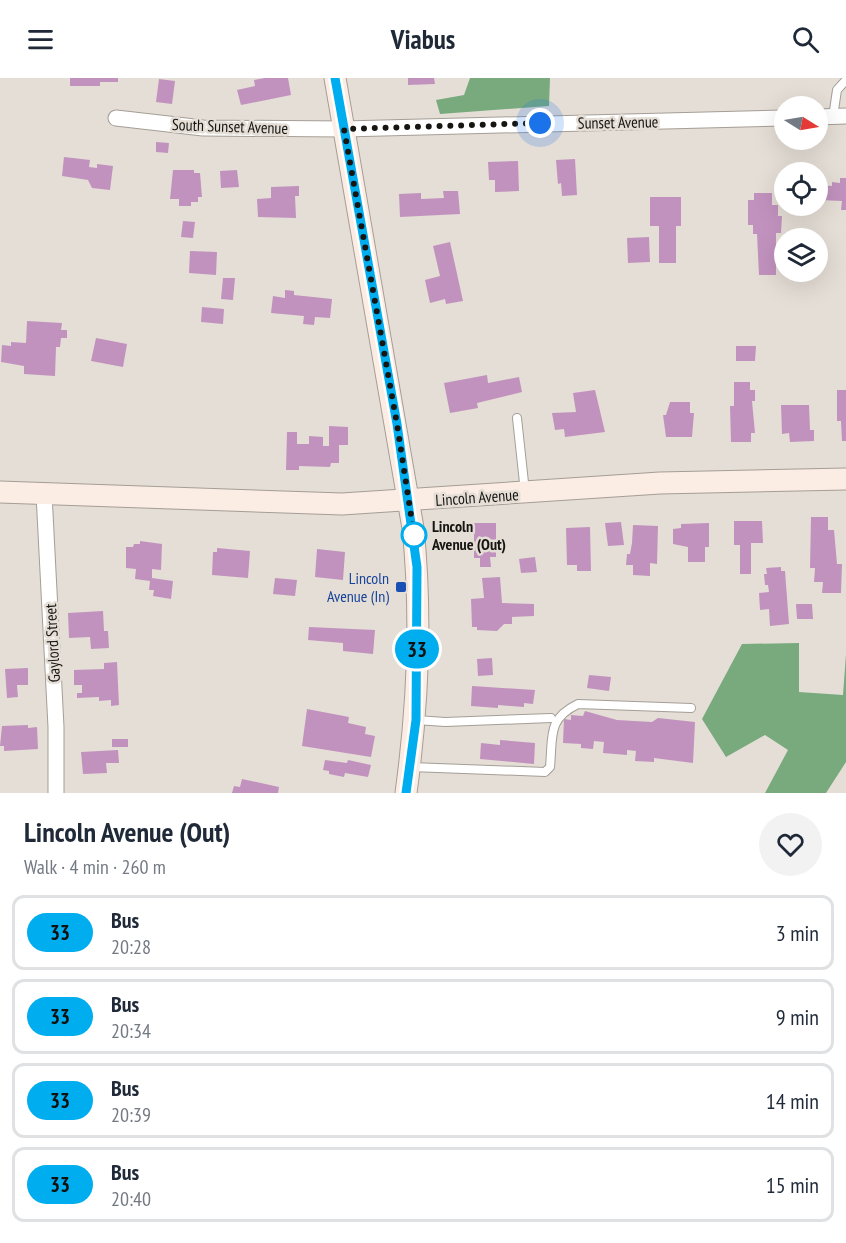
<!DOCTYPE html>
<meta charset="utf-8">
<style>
:root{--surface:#fff;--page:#f2f2f3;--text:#1f2937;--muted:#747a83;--line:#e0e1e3}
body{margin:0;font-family:"PT Sans Narrow",sans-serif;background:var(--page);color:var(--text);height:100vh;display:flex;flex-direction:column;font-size:22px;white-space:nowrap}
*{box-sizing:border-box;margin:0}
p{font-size:20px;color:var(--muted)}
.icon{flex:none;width:33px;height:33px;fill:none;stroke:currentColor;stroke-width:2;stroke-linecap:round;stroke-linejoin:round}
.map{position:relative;height:715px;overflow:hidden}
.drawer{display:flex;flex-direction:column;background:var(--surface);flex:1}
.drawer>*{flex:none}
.badge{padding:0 12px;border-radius:20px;font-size:21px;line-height:39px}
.needle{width:39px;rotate:101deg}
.buttons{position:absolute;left:774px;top:18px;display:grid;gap:12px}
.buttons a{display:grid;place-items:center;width:54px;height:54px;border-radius:50%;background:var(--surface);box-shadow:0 6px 24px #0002;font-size:30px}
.you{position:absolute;width:30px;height:30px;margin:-15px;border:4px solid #fff;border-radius:50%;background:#1a73e8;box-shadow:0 0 0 9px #1a73e833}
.map>.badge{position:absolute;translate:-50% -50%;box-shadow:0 0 0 3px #fff}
.round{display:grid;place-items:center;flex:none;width:63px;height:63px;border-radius:32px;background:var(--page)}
.overview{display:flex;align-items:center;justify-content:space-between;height:102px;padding:0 24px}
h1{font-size:28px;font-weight:700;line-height:45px}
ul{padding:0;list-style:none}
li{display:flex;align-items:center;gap:18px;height:75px;margin:0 12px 9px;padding:0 12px;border:3px solid var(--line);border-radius:12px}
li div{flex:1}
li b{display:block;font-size:22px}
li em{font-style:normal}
li .badge{min-width:66px;font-weight:700;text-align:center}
header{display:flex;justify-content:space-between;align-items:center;height:78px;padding:0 24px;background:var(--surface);font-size:27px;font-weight:700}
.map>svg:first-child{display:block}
</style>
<header><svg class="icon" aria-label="menu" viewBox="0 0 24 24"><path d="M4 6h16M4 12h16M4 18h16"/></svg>Viabus<svg class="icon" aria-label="search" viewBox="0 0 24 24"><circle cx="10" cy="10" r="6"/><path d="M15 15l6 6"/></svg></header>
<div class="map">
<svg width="846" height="715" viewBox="0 0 846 715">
<rect width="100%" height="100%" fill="#e5ded6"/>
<!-- forest -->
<g fill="#79aa7d">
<polygon points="470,0 550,0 549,28 440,36 436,22 464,17"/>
<polygon points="799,565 799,614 843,617 846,576 846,684 826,715 765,715 788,672 765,657 726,679 702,641 742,566"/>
</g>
<!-- building -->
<g fill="#c192be">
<polygon points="70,0 118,0 118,4 100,4 100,8 70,8"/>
<polygon points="265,0 288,0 291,17 241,27 237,12 255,8 254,2"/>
<polygon points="408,0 434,0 435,6 408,7"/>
<polygon points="159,1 175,3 172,26 156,24"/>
<polygon points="156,64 169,65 168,75 156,74"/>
<polygon points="64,79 90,82 89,89 97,90 97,86 113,88 110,112 92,110 88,102 62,98"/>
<polygon points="575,81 577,117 562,118 561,105 558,106 556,82"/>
<polygon points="518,83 519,113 495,114 495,102 489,102 488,84"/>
<polygon points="173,92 194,92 194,95 200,95 202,119 198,119 198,124 191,124 191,128 179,128 179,121 170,121"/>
<polygon points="237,92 239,109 221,110 220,93"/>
<polygon points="840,100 846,100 846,132 841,132 842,123 819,122 819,107 832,108 832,104 840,105"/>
<polygon points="299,108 299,118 295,118 296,140 258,139 257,121 271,120 271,109"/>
<polygon points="443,113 458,113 460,136 400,139 399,116 421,115 421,121 444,120"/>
<polygon points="754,115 772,115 772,127 778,127 778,138 782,138 781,155 776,155 776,197 759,197 757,156 753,156 753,147 748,147 748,122 754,122"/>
<polygon points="650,119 681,119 681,148 676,148 676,185 659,185 659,148 650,148"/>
<polygon points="183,143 195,144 193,160 181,159"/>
<polygon points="649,159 650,184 628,185 627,160"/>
<polygon points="450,164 463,223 446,226 445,221 430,225 425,202 440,198 433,168"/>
<polygon points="190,173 217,174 216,197 189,195"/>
<polygon points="223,200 235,200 233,222 221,221"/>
<polygon points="285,212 294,213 294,217 332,221 330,240 315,239 314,247 303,246 304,238 271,235 273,218 285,220"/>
<polygon points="202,229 224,231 223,246 201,244"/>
<polygon points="27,243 62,245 61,252 67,252 67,260 61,260 60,269 56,269 55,298 24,296 24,288 1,284 2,267 11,268 11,264 26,265"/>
<polygon points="96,260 127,266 123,289 91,283"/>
<polygon points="736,268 756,268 755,283 736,283"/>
<polygon points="487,297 488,305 519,299 522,314 477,325 478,330 450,335 444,305"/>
<polygon points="734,304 750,304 750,312 755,312 755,323 752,323 755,355 751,355 751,364 731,364 730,328 734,328"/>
<polygon points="595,312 605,354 565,359 564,351 555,352 552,335 576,334 573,315"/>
<polygon points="837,312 846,312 846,363 842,363 841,343 837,343"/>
<polygon points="670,324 690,324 690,335 694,335 692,359 666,359 663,337 666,337"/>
<polygon points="781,327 809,327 810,352 814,352 814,363 790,364 789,355 782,356"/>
<polygon points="329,348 348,349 348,367 339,367 339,385 331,385 330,389 299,388 299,392 286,392 287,354 297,354 297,366 309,366 309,358 323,359 323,368 329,368"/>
<polygon points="811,439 828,439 828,452 834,452 837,486 842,486 841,515 822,515 823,504 814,504 815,490 810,490"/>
<polygon points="734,443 762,443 763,465 751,465 751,496 740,496 740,467 734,467"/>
<polygon points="621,444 624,467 608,468 605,445"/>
<polygon points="474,445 496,445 496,479 490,479 491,489 480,489 480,480 474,480"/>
<polygon points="709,445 709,469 705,469 705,484 688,484 688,469 673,466 673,451 681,450 681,446"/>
<polygon points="633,447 658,448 657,486 650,485 650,498 633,497 633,487 626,487 627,476 630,476 632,465"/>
<polygon points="590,449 591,493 577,493 577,487 567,487 566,450"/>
<polygon points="140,463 162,466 161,492 152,491 152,500 173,503 171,521 153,518 154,512 149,512 150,503 135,501 136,491 126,490 126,469 133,469 134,466 140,466"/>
<polygon points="217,470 250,473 248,500 212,497 213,474 217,474"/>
<polygon points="317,471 345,474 343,502 315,499"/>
<polygon points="535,479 537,494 521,495 519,481"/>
<polygon points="781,489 781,493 785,493 789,546 770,548 769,531 760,532 759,515 769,514 768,507 765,507 764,496 767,496 766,490"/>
<polygon points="500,499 502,525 534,526 534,538 512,539 512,546 504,546 497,553 477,552 477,549 472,549 471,521 484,520 482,500"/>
<polygon points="275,500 297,502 295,518 273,516"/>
<polygon points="796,526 812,526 813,541 797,541"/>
<polygon points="103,533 104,553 108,553 109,570 91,571 90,559 69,560 68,535"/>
<polygon points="309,549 375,552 373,576 343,573 343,565 308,562"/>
<polygon points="492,580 493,597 478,598 477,581"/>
<polygon points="117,584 119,627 111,628 111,622 99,623 99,619 77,620 77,615 82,615 82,607 74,607 74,592 104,591 104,585"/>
<polygon points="28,590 28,607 17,607 18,619 7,620 5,591"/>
<polygon points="589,597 611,599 609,613 587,610"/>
<polygon points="472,608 535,612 533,626 524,625 524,629 498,627 498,630 471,628"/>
<polygon points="307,631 349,639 348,645 366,649 365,656 375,658 371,679 302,668"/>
<polygon points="585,633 617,642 652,644 658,640 695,644 693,685 654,680 654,684 635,683 636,673 627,672 627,677 603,675 604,664 594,663 593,671 581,670 581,666 563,665 564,641 571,642 571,637 583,638"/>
<polygon points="28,647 28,650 37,649 38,671 4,673 4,668 0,668 2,648"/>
<rect x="112" y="661" width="16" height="8"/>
<polygon points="500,662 535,665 534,686 480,681 481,665 500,667"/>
<polygon points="118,672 119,685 106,685 107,695 83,696 81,674"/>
<polygon points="325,682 347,685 348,682 371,687 368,699 345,695 344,699 329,696 329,693 323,692"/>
<polygon points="242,701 279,709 278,715 232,715 234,708 240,709"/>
</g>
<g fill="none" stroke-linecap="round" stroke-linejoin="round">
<!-- lane casing -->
<g stroke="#a49e96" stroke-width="10">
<g id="lane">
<polyline points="833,39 837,12 846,2"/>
<polyline points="517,340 525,414"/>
<polyline points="416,642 445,644 551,640"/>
<path d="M411 689 545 694 550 689C553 658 547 641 578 626L691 630"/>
</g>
</g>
<!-- street casing -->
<g stroke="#a49e96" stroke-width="17">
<g id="street">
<polyline points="818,39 846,38"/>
<polyline points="116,40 203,50 344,51 784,40"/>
<polyline points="44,416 56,649 56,715"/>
</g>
</g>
<!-- secondary casing -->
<g stroke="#a49e96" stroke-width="23">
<g id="secondary">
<path d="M335 0 413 450C422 538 418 627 406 715"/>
<polyline points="0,414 342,426 660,405 846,401"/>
</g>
</g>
<!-- lane -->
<use href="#lane" stroke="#fff" stroke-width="8"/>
<!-- street -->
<use href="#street" stroke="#fff" stroke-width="15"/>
<!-- secondary -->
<use href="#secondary" stroke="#fbece4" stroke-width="21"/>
</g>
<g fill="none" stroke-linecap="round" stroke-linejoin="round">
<!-- line casing -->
<g stroke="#fff" stroke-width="14">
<polyline id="line" points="335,0 397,346 417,489 416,642 406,715"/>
</g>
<!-- line -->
<use href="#line" stroke="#00adef" stroke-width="9"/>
<!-- walk -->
<polyline stroke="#171512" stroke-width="6" stroke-dasharray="0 10.8" points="414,457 397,346 344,51 540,45"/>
</g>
<!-- markers -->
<circle fill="#fff" stroke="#00adef" stroke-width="3" cx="414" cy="457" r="12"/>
<rect fill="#1a4fb4" stroke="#e5ded6" stroke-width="2" x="395" y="503" width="12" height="12" rx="3"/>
<g text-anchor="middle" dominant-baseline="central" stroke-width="5" stroke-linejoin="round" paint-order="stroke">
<!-- street labels -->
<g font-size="16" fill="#171512" stroke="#e5ded6">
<text transform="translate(618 44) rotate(-1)">Sunset Avenue</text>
<text transform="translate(230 48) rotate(2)">South Sunset Avenue</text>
<text transform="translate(477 419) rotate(-4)">Lincoln Avenue</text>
<text transform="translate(52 565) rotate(-93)">Gaylord Street</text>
</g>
<!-- stop labels -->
<g font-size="16" font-weight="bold" fill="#171512" stroke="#e5ded6" text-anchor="start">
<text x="432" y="448">Lincoln<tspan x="432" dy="18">Avenue (Out)</tspan></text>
</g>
<!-- transit labels -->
<g font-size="16" fill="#164399" stroke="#e5ded6" text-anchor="end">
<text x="389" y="500">Lincoln<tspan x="389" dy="18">Avenue (In)</tspan></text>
</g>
</g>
</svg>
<div class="buttons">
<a><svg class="needle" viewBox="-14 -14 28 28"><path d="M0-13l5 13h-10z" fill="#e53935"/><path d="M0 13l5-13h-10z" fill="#747a83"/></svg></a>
<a><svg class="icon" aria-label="locate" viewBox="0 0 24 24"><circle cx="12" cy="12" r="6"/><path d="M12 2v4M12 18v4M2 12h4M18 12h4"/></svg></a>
<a><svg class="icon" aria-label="layers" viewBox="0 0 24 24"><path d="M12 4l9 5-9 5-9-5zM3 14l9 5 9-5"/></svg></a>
</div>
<div class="you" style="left:540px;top:45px"></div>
<b class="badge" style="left:417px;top:571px;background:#00adef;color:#111">33</b>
</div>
<section class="drawer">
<div class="overview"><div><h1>Lincoln Avenue (Out)</h1><p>Walk · 4 min · 260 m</p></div><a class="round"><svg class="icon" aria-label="heart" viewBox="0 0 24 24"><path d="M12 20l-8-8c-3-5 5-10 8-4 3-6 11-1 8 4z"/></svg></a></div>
<ul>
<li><span class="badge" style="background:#00adef;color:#111">33</span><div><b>Bus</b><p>20:28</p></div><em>3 min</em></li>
<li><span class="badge" style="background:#00adef;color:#111">33</span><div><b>Bus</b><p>20:34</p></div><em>9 min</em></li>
<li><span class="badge" style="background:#00adef;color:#111">33</span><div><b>Bus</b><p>20:39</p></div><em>14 min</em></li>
<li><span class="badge" style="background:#00adef;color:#111">33</span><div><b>Bus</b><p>20:40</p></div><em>15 min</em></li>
</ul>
</section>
